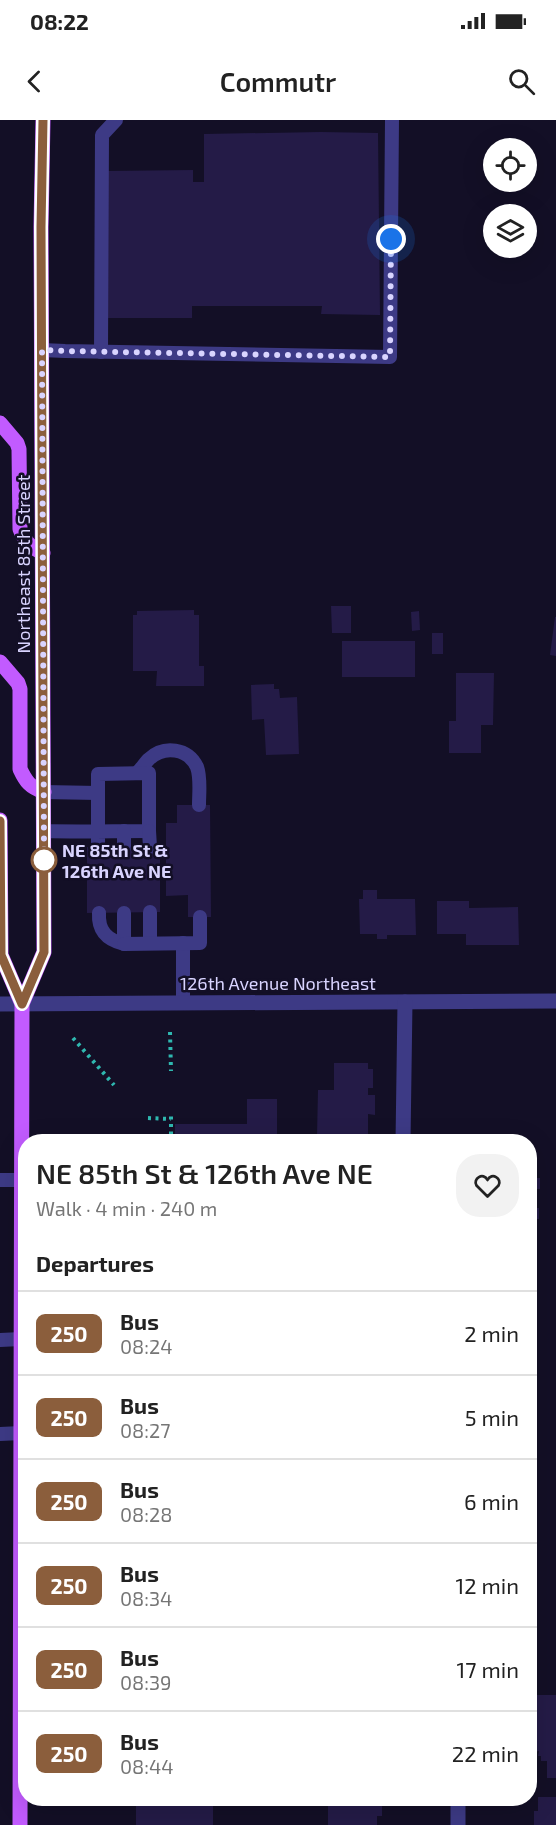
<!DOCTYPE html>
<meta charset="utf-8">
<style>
:root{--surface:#fff;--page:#f2f2f2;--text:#222;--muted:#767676;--line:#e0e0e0}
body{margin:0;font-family:"Exo 2",sans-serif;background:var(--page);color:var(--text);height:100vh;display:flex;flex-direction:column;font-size:22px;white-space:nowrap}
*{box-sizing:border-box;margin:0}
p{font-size:20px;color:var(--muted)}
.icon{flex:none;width:33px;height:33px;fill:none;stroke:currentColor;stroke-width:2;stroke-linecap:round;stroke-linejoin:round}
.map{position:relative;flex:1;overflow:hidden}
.side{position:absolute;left:18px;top:1014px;width:519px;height:672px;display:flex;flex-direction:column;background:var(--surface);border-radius:24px;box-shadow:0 6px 24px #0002}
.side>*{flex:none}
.badge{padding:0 12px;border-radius:9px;font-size:21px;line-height:39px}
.buttons{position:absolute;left:483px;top:18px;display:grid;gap:12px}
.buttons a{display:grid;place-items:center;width:54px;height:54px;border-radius:50%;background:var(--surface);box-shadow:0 6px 24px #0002;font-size:30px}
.you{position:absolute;width:30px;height:30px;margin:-15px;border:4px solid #fff;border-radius:50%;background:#1a73e8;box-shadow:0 0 0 9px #1a73e833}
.map>.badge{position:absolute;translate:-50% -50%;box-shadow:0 0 0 3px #fff}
h2{padding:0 18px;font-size:22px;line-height:54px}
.round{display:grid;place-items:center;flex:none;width:63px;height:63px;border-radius:24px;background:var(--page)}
.headline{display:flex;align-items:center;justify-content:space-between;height:102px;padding:0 18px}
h1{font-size:28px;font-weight:600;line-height:45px}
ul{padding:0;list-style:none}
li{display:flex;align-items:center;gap:18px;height:84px;padding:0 18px;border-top:2px solid var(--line)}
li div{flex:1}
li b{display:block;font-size:22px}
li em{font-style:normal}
li .badge{min-width:66px;font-weight:700;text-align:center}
.status{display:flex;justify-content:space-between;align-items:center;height:42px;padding:0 30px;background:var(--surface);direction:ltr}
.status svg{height:16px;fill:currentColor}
header{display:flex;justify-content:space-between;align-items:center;height:78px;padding:0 18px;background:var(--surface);font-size:27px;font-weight:600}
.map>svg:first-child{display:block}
</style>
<div class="status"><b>08:22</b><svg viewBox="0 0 49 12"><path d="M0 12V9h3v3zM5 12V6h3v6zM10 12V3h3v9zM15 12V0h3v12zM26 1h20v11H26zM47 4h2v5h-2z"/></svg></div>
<header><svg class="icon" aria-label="back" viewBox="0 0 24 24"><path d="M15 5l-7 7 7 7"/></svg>Commutr<svg class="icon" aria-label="search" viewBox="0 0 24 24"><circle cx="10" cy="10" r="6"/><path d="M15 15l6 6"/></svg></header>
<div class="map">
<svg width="556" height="1705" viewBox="0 0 556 1705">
<rect width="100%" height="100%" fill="#130f26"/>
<!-- building -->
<g fill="#241b47">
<polygon points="321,12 378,13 380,195 321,194 322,186 192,186 192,198 108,198 108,51 193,50 193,62 204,62 204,14"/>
<polygon points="331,486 351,486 351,513 332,513"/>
<polygon points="194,490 194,495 199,495 199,546 204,546 204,566 156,566 157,551 133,551 133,495 137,495 137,491"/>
<polygon points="419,491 420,510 412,511 411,492"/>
<polygon points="555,497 556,497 556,536 550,535"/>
<rect x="432" y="513" width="11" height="21"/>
<rect x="342" y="521" width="73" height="36"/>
<polygon points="456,553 494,553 493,605 481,605 481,633 449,633 449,601 456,601"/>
<polygon points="274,564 274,569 279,569 280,578 297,577 299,634 266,635 264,599 252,600 251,565"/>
<polygon points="177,685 210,685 211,797 188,797 188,775 166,776 166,703 177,703"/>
<polygon points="87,727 160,727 160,792 87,793"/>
<polygon points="363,770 377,770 377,779 415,779 416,815 387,815 387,819 377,819 377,814 360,814 359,779 363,779"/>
<polygon points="437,781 469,781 469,788 518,787 519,825 466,825 466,814 437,814"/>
<polygon points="334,943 368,943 368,949 373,949 373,968 368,968 368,975 375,975 375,995 368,994 368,1022 325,1022 324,1016 317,1016 318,970 334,970"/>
<polygon points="247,979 277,979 277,1022 175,1022 175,1004 247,1004"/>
<polygon points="530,1051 535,1051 535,1058 540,1058 540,1069 535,1069 535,1088 539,1088 539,1099 530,1099"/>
<polygon points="534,1575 556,1575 556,1658 547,1658 547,1641 541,1641 541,1636 538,1636 539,1631 535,1632"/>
<polygon points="538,1677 556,1677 556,1705 534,1705 534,1691 538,1691"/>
<rect x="136" y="1678" width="77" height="27"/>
<polygon points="328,1678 382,1678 382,1696 377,1696 377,1705 328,1705"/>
</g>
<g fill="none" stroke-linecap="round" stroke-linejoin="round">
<!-- path -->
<g stroke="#2fb8b0" stroke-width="4" stroke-dasharray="3 4.5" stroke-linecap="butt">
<polyline points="170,912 171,951"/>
<polyline points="73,918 114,965"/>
<polyline points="148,998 171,999"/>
<polyline points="171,1022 171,994"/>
</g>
<!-- lane -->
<g stroke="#3d3a85" stroke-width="14">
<polyline points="42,230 65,231 390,237 392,0"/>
<polyline points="101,232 102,15 116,0"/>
<path d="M137 653C141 649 145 643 149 639 164 625 188 628 197 647 201 658 199 673 199 685"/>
<polyline points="44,672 98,673"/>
<path d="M44 711C79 712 114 711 149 711V653L98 654V727"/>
<polyline points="124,711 124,727"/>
<polyline points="149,711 150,727"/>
<path d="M99 793C98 811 107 820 124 824V793"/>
<polyline points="150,823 150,792"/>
<polyline points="183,823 183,883"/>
<polyline points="124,824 200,823 200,797"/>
<polyline points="0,1060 21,1060"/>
<polyline points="0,1220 21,1219"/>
<polyline points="0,1314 21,1313"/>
</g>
<!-- street -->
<g stroke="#3d3a85" stroke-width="15">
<polyline points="0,884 556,881"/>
<polyline points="403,1022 405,882"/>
<polyline points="458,1678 458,1705"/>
</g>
<!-- primary -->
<g stroke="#c25bff" stroke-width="15">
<path d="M0 303 17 323 19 329 20 409C25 422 30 427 43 433"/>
<path d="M0 542 18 563 20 569V649C26 662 30 667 44 672"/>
<polyline points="0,700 1,835 22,884"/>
<polyline points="20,1705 22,884 44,832 41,107 43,0"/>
</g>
</g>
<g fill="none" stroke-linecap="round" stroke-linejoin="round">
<!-- line casing -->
<g stroke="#fff" stroke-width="14">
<polyline id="line" points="0,701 1,835 22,884 44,832 41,107 43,0"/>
</g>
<!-- line -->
<use href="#line" stroke="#8b5e3c" stroke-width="9"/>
<!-- walk -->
<polyline stroke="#d9d4ff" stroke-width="6" stroke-dasharray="0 10.8" points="44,740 42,230 65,231 390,237 391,119"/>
</g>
<!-- markers -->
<circle fill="#fff" stroke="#8b5e3c" stroke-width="3" cx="44" cy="740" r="12"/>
<g text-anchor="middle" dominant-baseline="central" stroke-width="5" stroke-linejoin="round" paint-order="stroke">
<!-- street labels -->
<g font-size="18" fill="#d9d4ff" stroke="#130f26">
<text transform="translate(23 444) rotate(-90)">Northeast 85th Street</text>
<text x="278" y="863">126th Avenue Northeast</text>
</g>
<!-- stop labels -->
<g font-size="18" font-weight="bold" fill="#d9d4ff" stroke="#130f26" text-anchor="start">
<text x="62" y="730">NE 85th St &amp;<tspan x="62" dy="21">126th Ave NE</tspan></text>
</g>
</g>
</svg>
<div class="buttons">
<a><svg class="icon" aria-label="locate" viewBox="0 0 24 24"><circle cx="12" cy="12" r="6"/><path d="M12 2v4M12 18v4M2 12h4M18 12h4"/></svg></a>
<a><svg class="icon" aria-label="layers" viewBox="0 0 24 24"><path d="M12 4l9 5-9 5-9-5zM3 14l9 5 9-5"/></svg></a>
</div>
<div class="you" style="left:391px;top:119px"></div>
<section class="side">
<div class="headline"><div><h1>NE 85th St &amp; 126th Ave NE</h1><p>Walk · 4 min · 240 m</p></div><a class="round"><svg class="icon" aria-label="heart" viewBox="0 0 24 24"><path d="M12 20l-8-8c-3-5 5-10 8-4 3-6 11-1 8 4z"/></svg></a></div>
<h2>Departures</h2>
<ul>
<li><span class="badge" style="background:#8b5e3c;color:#fff">250</span><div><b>Bus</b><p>08:24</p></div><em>2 min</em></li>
<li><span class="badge" style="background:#8b5e3c;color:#fff">250</span><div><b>Bus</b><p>08:27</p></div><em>5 min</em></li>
<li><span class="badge" style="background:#8b5e3c;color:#fff">250</span><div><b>Bus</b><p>08:28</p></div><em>6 min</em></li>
<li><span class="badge" style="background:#8b5e3c;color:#fff">250</span><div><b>Bus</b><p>08:34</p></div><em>12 min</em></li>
<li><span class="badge" style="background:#8b5e3c;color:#fff">250</span><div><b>Bus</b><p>08:39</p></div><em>17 min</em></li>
<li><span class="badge" style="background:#8b5e3c;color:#fff">250</span><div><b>Bus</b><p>08:44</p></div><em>22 min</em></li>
</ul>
</section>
</div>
